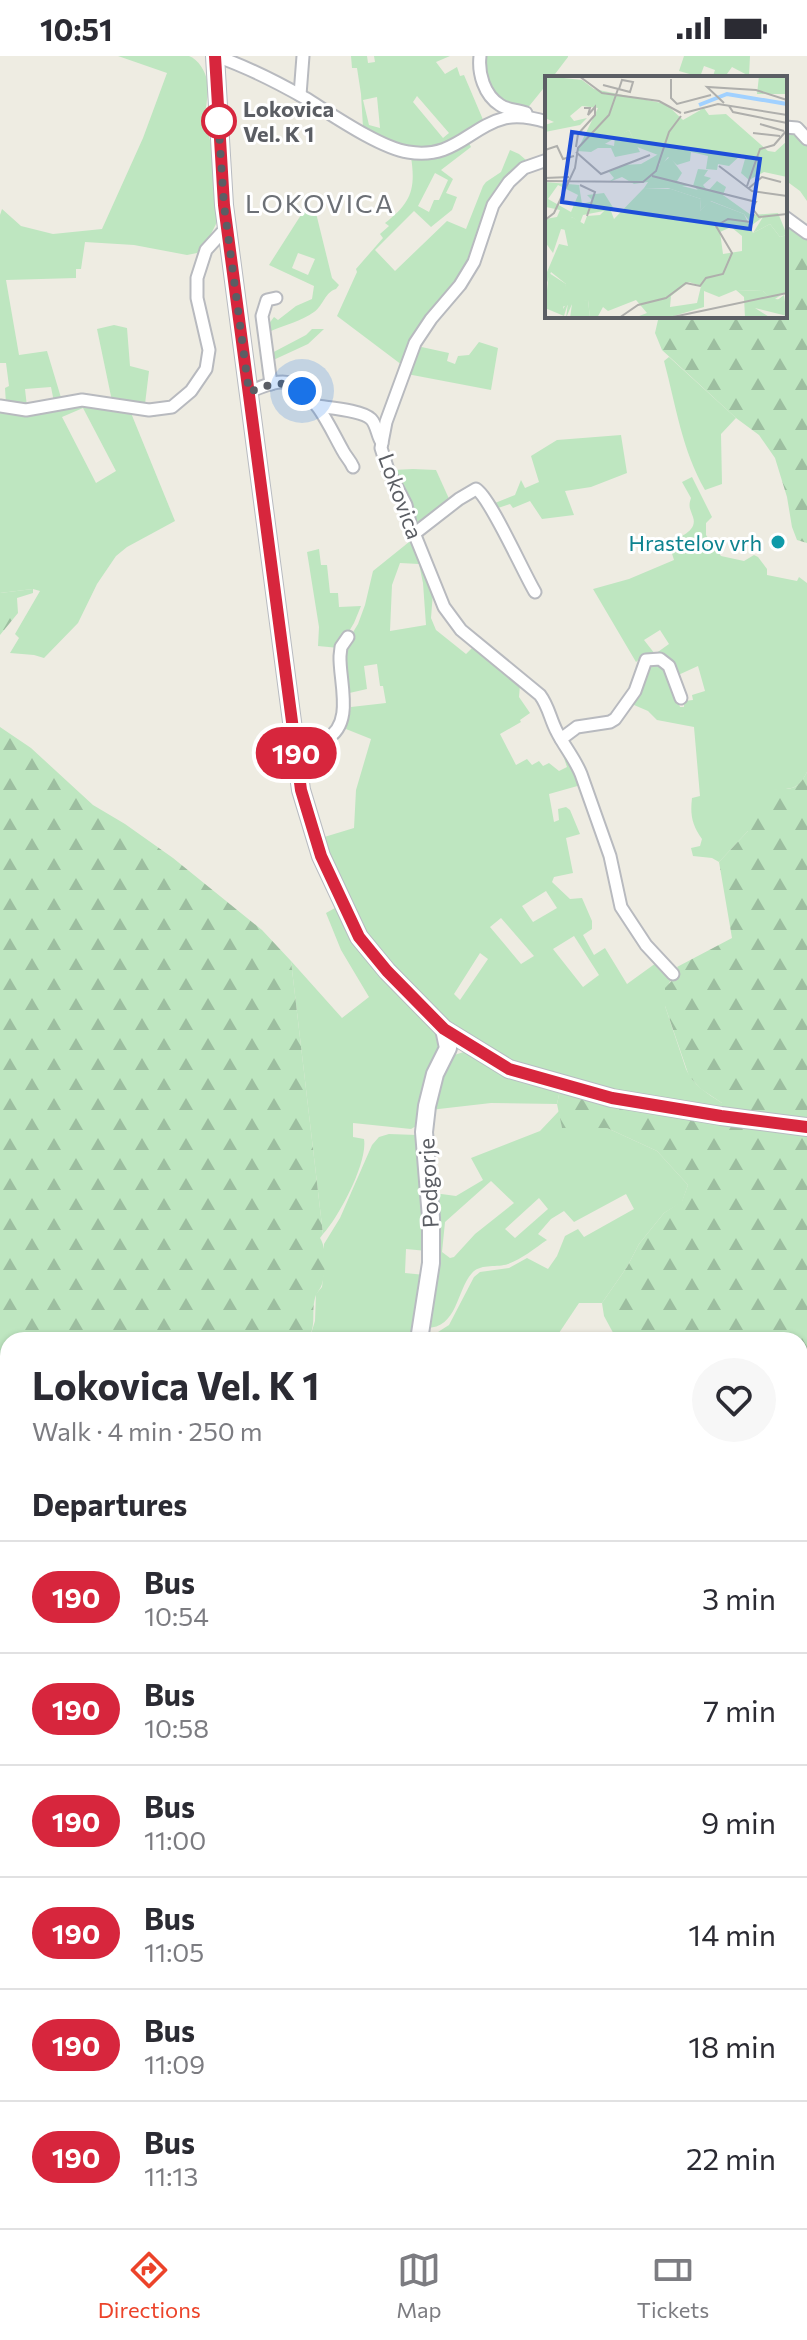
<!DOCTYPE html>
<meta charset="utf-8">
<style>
:root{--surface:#fff;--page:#f7f7f7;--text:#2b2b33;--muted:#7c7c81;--line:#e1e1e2;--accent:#ec432a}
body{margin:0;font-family:Commissioner,sans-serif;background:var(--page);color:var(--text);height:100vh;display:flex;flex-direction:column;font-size:30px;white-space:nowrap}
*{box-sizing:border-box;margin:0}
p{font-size:26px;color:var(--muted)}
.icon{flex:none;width:44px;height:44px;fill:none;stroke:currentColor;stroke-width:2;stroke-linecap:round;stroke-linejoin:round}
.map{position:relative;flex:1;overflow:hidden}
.drawer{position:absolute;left:0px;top:1276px;width:808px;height:896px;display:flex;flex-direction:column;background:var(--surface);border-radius:24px 24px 0 0;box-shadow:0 2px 6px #0004}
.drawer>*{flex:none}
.badge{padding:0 16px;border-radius:26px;font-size:28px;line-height:52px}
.you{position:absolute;width:40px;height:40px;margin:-20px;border:6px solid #fff;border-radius:50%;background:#1a73e8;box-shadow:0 0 0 12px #1a73e833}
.map>.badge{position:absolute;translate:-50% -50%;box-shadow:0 0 0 4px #fff}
h2{padding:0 32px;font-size:30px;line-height:72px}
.round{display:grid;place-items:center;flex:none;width:84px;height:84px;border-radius:42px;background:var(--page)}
.head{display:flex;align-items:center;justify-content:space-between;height:136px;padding:0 32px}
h1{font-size:38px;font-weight:700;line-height:60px}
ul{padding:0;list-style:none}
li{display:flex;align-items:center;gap:24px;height:112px;padding:0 32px;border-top:2px solid var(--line)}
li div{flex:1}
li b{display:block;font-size:30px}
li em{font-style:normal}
li .badge{min-width:88px;font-weight:700;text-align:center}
.status{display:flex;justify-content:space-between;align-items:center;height:56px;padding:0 40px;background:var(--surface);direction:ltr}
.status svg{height:22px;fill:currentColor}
.dock{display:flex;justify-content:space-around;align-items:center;height:112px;border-top:2px solid var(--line);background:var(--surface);font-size:22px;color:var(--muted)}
.dock a{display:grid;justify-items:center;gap:4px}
.dock .selected{color:var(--accent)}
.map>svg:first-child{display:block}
</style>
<div class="status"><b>10:51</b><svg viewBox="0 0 49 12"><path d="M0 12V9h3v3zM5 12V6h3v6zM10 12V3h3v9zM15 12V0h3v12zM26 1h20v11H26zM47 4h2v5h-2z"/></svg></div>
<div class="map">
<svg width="807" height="2172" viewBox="0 0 807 2172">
<defs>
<pattern id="forest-firs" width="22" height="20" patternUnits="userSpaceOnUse" patternTransform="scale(2)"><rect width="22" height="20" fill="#bee6c0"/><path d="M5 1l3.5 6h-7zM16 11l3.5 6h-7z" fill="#9dbea0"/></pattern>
<pattern id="sand-dots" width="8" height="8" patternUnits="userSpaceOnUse" patternTransform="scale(2)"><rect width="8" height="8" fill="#fbf3d1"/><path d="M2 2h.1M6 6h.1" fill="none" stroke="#d9d3b6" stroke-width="1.8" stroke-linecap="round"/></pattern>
</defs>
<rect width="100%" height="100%" fill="#eeece2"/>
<!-- green -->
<g fill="#bee6c0" fill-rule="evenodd">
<path d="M118 0C132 0 179 0 189 0 198 3 206 16 207 25 209 37 206 51 204 63L202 64 209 80 213 97 218 164 205 190 197 197 187 199 134 189 85 186 81 213H76V222L6 224 19 299 47 295 62 345 54 346 51 331 25 333 27 351 6 348 5 332 9 330 6 307H0V159L2 153 21 170 53 178 102 173 143 82 167 17Z"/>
<path d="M351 0H367L368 7 375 6 374 0H450L436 6 445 18 457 11 460 20 464 19 484 66C436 102 413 98 363 71L361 38 357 12H352ZM417 40 449 77 443 82 413 46ZM377 41 380 72 369 69 363 44Z"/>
<polygon points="482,0 568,0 568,1 552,22 547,22 547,28 526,54 503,48 482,20"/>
<polygon points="684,0 750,0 749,20 732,11 724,22 713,20 715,14 704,10 700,21 679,15"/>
<polygon points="785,73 797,74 807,87 807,145 800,135 785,124"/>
<path d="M469 87 471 91 441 114 453 123 446 137 457 141 452 154 431 171 414 155 375 194 395 215 447 165 466 173 483 130 486 126 501 116 510 94 519 98 526 104 513 118 472 202 402 309 337 260 357 216 356 213 383 182 380 178 389 170 385 167C411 147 416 133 411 101L445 97ZM435 117 448 124 439 144H434L429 156 418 150Z"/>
<path d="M308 148 316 157 332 222 339 229 336 233C324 237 324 249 314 256 301 265 285 269 271 275L268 269 274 261 278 264 296 250 312 243 314 230 269 209ZM298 197 315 203 308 219 292 212Z"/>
<polygon points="114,269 127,272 130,310 149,315 145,348 112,345 97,273"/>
<polygon points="312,273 324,273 308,288 269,306 268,299 306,279"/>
<polygon points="479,286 498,292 491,334 407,318 417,290 449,297 447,305 455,308 458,300 469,299"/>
<path d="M669 301 736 362 721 378 722 428 705 434C682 394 676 350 664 305Z"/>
<path d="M78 346 159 357 155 361 131 357 175 465 127 491 116 500 97 528 78 567 44 602 34 599 10 597 19 582 15 578 40 535 33 533 0 537V353ZM83 352 116 415 96 427 62 361Z"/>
<polygon points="621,379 627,417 591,431 565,435 574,459 542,463 530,445 513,452 510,448 498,452 495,447 515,439 521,424 525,432 539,426 531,400 557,384"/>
<polygon points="413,413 436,414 450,445 420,470 413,468 393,414"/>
<path d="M692 421 712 461 706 467V479L721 500 744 505 754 499 758 501 767 513V519L797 525 799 521 807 527V716C798 734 793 732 774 734L748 775 719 806 712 802 693 800 691 792 700 790 702 783C692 769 690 759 692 742L700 740 694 671 657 664 648 655 634 649 631 645 651 606 666 610 680 651H684V645L693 644 692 639 705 635 698 610 676 620 669 605 642 601 636 606 593 533 629 523 674 504 668 485C679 482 698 475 693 461 690 452 688 451 691 442L682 426ZM660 574 669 588 655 598 644 584Z"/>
<path d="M409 486 414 487 433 536 431 562 436 574 466 598 473 591 520 629 519 641 530 657 520 664 521 666 500 678 516 709 527 703 532 709 539 705 543 710 549 707 559 715 567 711 563 699 567 697 581 729 549 738 554 766 559 764 558 753 566 751 570 754 580 778 566 782 573 817 554 821 552 826 570 843 582 842 592 865V873L583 879 594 899 605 892 627 928 656 907 673 923 669 927 665 950 686 1013C693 1029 708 1038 722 1047V1052L615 1036 521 1009 453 972 395 918 362 874 321 782 354 772 356 734 371 683 346 673 351 651 386 647 383 630H380L377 608 364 610 367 633 345 638 342 620 347 586 358 568 365 549 373 515ZM400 507 419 508 423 527 426 569 390 575 392 529ZM546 835 557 852 533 866 522 850ZM501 862 534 900 521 908 490 871ZM574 880 599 919 583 931 553 893ZM480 897 488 903 460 944 454 938Z"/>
<polygon points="319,493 321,509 327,509 330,537 338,537 339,551 361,550 354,567 339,592 318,590 319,571 307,496"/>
<path d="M335 852C360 900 395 938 434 974L440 984V995L418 1069 411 1073 353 1067V1081L364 1083C368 1106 339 1161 323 1178L291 905 342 962 369 941 341 894 326 857Z"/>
<polygon points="467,995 510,1023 560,1034 557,1048 491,1047 430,1054 451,1000"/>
<path d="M559 1055 562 1072H607L657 1095 688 1129 682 1146 664 1157 639 1188 627 1211 602 1247H579L559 1277 551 1284H500L484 1278 482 1284H460L438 1276 449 1269 474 1221 480 1216 509 1212 527 1202 548 1213 557 1200 565 1180 578 1173 584 1181 634 1153 626 1138 574 1166 564 1155 551 1163 538 1178 547 1184C535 1192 522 1203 508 1208 497 1212 481 1207 472 1217 456 1235 458 1272 426 1272L434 1137 456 1140 483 1124 471 1102 540 1075ZM491 1125 514 1147 475 1178 454 1201 450 1202 442 1196 445 1166ZM539 1142 548 1153 515 1182 505 1173Z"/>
<polygon points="389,1078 417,1079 427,1195 406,1193 405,1217 425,1219 417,1284 307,1284 311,1278 315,1265 316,1238 322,1231 324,1213 324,1188 340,1162 372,1089 379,1081"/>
<polygon points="800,1914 807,1917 807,2003 800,2004"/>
<polygon points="81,2164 99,2164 99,2167 109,2168 110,2164 158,2164 157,2172 93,2172"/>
<polygon points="263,2164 317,2164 317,2172 270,2172"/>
</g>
<!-- forest -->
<g fill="url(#forest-firs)">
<polygon points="785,167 807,184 807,487 797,484 792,471 787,441 775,402 759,379 736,362 662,294 655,277 658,264 650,260 785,260"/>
<polygon points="33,533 33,537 17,542 18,557 0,579 0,537"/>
<path d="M0 671 31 692 93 749 125 768 173 802 262 874 291 905 323 1178 320 1182C327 1193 326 1215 322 1228 321 1232 318 1235 316 1239 310 1255 318 1270 307 1284H8V1812L0 1797Z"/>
<path d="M807 716V1062L722 1052V1047L701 1033 689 1020 665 950V932L680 916 677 911 732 882 719 806 748 775 745 757C751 751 757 742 764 738 784 725 793 744 807 716Z"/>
<polygon points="560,1034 645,1056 807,1076 807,1912 800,1909 800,1284 617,1284 604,1260 602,1247 627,1211 639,1188 664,1157 682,1145 688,1129 657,1095 607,1072 562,1072 557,1048"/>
<polygon points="0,1814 8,1832 8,2164 71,2164 72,2167 62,2172 0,2172"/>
<polygon points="807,2003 807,2172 612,2172 608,2164 800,2164 800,2004"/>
</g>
<!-- sand -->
<polygon fill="url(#sand-dots)" points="158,2164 201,2164 190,2172 157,2172"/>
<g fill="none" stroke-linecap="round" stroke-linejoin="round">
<!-- street casing -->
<g stroke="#b8babf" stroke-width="15">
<g id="street">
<path d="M216 0C247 11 277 26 305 42 331 58 380 92 408 96 454 104 469 71 505 62 518 59 534 62 547 66"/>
<path d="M480 0C478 17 484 39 500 49 507 54 518 54 526 57"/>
<polyline points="300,39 303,0"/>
<polyline points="785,71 797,72 807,83"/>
<path d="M547 104 524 112 509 126 493 149 474 206 460 229 431 263 415 287 386 366 381 392 388 414 406 449 410 467 444 551 461 574 540 639C549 651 550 663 557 676 564 690 575 703 581 718L610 800 621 851 646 889 673 918"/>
<polyline points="785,161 807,177"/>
<polyline points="271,328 262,260 267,244 276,242"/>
<path d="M249 336C261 331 279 322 293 328 316 338 331 374 343 395 346 401 350 404 353 411"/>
<polyline points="0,350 26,354 82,344 149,354 172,351 191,335 206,313 209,294 197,242 197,222 206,194 227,171"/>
<path d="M317 350C330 352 362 354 371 363 377 369 377 380 382 387"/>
<path d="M414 478 459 443 476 433C490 441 523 516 535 536"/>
<path d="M293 673 326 683C355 668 339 625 340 600L341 591 348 581"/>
<polyline points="561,683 577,671 610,666 615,663 635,635 646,604 660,603 669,610 681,642"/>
<polyline points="0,1806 8,1824"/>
<polyline points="76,2164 84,2172"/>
<polyline points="548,2164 561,2172"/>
<polyline points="422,2172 423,2164"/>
</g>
</g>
<!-- secondary casing -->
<g stroke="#b8bbc1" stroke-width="20">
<g id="secondary">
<polyline points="215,0 224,149 301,734 321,800 359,881 387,915 444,973 509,1013 612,1042 721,1060 807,1071"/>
<polyline points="419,1284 431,1207 431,1162 424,1076 427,1050 435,1018 448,992 444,973"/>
<polyline points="800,2130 807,2131"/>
<polyline points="251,2164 265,2172"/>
<polyline points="213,2172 230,2164"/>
<polyline points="319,2172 320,2164"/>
</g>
</g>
<!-- street -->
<use href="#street" stroke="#fff" stroke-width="11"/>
<!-- secondary -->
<use href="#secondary" stroke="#fff" stroke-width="16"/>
</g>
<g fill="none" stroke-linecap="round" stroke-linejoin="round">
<!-- line casing -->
<g stroke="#fff" stroke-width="18">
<polyline id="line" points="215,0 224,149 301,734 321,800 359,881 387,915 444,973 509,1013 612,1042 721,1060 807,1071"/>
</g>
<!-- line -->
<use href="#line" stroke="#d7263d" stroke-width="12"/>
<!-- walk -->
<path stroke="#5b5e64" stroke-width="8" stroke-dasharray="0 14.4" d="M219 65 218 60 224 149 249 336C268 329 284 322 302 335"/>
</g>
<!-- markers -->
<circle fill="#fff" stroke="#d7263d" stroke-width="4" cx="219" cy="65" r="16"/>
<circle fill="#0f9aa8" stroke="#fff" stroke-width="3" cx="778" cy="486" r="8"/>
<g text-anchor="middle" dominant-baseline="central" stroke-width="6" stroke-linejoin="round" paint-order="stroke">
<!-- stop labels -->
<g font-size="22" font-weight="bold" fill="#5b5e64" stroke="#fff" text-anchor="start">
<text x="243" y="52">Lokovica<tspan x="243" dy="25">Vel. K 1</tspan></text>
</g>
<!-- street labels -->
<g font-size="22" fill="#5b5e64" stroke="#fff">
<text transform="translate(401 440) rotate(70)">Lokovica</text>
<text transform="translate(428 1127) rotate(-93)">Podgorje</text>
</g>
<!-- culture labels -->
<g font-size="22" fill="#0d838f" stroke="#fff" text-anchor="end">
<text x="762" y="486">Hrastelov vrh</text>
</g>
<!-- quarter labels -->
<g font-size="26" letter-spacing="2" fill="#6c7076" stroke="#fff">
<text x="320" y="146">LOKOVICA</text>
</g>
</g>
<!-- overview -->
<g transform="translate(545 20)">
<rect width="242" height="242" fill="#eeece2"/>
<path d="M214 0 242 1V18H212ZM84 54 95 76 70 81 66 72H52L57 67 69 70 70 61ZM117 76 113 90 125 81 137 97 132 105 146 110H137L153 114 148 110 153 93 163 94 159 100 166 102 158 109 163 115 172 105 181 111 178 119 206 139 233 137 242 159 235 161 225 148 208 157 218 141 207 149 199 138 166 125 155 135 156 123 123 112H99L103 106 89 108 77 101 64 106 69 102 64 96 78 89 96 88ZM0 106 34 109 37 128 48 125 42 119 59 117 69 133 38 139 35 147 27 141 21 154 16 153 8 177 0 166V143L12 141 15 134 1 131ZM13 109 33 119 26 136 3 123ZM4 197 21 208 18 233 23 225 43 224 45 242H25L27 228 21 242 23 227 19 240 0 232ZM191 214 218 215 230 226 239 219 242 240 210 232 226 242H200L199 221Z" fill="#bee6c0" fill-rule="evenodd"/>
<path d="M0 0 37 4 49 13 121 28 138 44 159 32 164 39 181 38 223 75 230 76 242 65V101L219 96 204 104 196 97 200 83 197 78 184 90 173 88 172 94 161 93 163 80 146 76 145 85 132 89 123 81 115 91 113 79 92 71 84 54 46 76 32 75 53 32 37 30 25 40 29 45 42 42 35 49 0 56V49L9 46 0 42ZM99 112 126 113 156 123 155 135 165 125 199 138 208 157 225 148 235 161 242 159V215L230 223 239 224 230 227 218 215 191 214 174 221 159 215V231L122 242H89L102 237 91 224 63 235 58 231 52 242H45L43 224 12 232 21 208 6 196 0 212V192L2 196 14 168 23 170 19 151 27 141 39 148 42 140 55 139 64 130 69 143ZM186 151 197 160V175L178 178 175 156ZM144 206 156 210 152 227 125 231 126 220Z" fill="#bee6c0" fill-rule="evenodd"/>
<path fill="none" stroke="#a1d1ff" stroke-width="4" d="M154 29 182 18 242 28"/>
<path fill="none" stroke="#afafac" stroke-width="2" d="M34 0 57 17 114 25 136 37M126 3V22L132 28 166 19M58 9 85 16 88 6 77 4 74 13M179 27 162 11 211 14 242 24M184 30 188 36 242 47M139 37 173 28 242 39M215 48 239 55M208 57 235 60M31 71 33 58 50 39V31L43 39 45 32H39M0 74 12 70 18 83 29 80M31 76 56 98 105 79M174 90 207 115 242 120M107 100 211 126 207 132 214 141 242 138M0 102 24 101M0 105 98 106 111 95 124 56 136 40M35 109 50 116 42 140M202 110 215 73 229 69 242 54M204 112 217 101 236 106M0 144 9 137 30 92 33 72 64 39 73 13M128 241 242 217M74 242 93 229 121 222 141 207 155 210 161 202 178 198 187 177 171 150 183 143 205 146 209 138"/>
<path fill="#1d4ed8" fill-opacity="0.15" stroke="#1d4ed8" stroke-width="4" d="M27 56 215 83 205 153 17 126Z"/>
<rect width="242" height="242" fill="none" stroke="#5b5e64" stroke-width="4"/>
</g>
</svg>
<div class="you" style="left:302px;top:335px"></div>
<b class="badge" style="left:296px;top:697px;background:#d7263d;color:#fff">190</b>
<section class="drawer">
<div class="head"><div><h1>Lokovica Vel. K 1</h1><p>Walk · 4 min · 250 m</p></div><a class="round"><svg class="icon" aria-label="heart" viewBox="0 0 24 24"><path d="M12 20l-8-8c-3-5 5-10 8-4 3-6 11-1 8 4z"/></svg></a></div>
<h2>Departures</h2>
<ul>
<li><span class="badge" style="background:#d7263d;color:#fff">190</span><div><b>Bus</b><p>10:54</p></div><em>3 min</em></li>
<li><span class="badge" style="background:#d7263d;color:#fff">190</span><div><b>Bus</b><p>10:58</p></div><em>7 min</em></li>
<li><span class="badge" style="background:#d7263d;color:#fff">190</span><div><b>Bus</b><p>11:00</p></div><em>9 min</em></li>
<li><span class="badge" style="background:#d7263d;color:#fff">190</span><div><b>Bus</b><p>11:05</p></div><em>14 min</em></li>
<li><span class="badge" style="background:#d7263d;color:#fff">190</span><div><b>Bus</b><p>11:09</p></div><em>18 min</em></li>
<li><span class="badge" style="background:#d7263d;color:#fff">190</span><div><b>Bus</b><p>11:13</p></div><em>22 min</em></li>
</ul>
</section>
</div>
<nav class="dock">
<a class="selected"><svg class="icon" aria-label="directions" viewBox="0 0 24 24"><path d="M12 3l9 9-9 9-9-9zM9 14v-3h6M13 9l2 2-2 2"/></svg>Directions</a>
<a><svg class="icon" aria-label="map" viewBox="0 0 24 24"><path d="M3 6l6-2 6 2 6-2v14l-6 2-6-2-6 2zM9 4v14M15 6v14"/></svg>Map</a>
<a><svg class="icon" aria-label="tickets" viewBox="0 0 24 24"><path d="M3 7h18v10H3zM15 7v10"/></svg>Tickets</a>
</nav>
